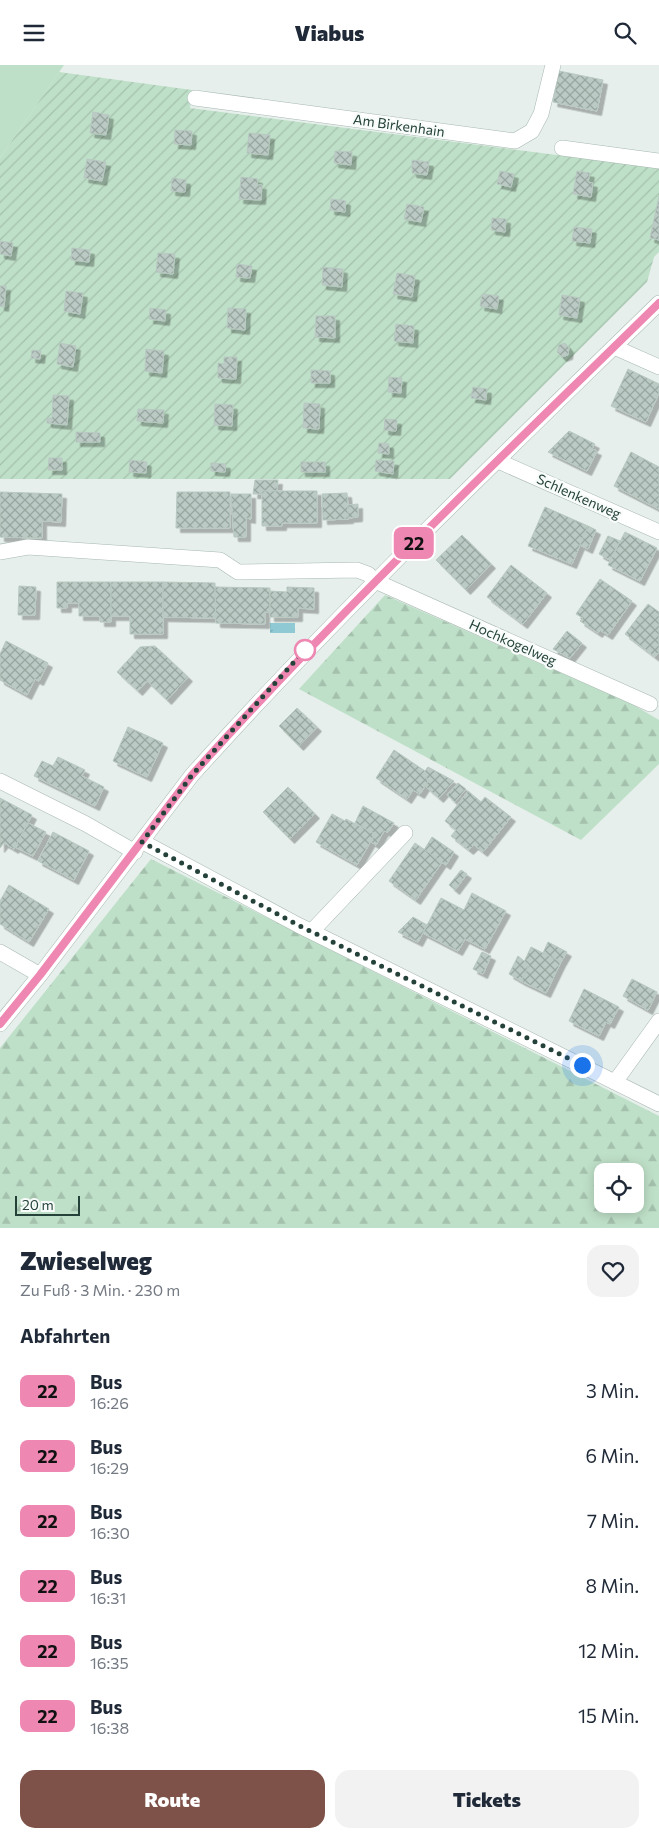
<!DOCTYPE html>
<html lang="de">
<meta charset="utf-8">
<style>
:root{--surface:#fff;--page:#f2f2f3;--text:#1f2937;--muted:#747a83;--accent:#7f5249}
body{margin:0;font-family:Commissioner,sans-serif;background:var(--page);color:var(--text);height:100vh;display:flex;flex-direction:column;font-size:19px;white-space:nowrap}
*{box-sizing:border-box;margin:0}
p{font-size:16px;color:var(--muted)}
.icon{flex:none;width:28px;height:28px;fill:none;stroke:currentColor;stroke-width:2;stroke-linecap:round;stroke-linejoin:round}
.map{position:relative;height:1163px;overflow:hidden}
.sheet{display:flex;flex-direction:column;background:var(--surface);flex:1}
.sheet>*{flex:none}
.badge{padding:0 10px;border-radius:8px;font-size:18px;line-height:32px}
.tools{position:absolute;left:594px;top:1098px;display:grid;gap:10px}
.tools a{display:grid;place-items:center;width:50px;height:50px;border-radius:10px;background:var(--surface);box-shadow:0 2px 12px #0003;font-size:25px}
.scale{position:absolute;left:15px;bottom:12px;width:65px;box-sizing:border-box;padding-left:5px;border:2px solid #24423a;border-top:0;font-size:14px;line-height:18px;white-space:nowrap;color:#24423a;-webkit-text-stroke:4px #f7fbf9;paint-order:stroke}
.you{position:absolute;width:25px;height:25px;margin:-12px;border:4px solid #fff;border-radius:50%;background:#1a73e8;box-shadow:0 0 0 8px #1a73e833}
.map>.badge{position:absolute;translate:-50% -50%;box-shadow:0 0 0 2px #fff}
h2{padding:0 20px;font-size:19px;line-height:45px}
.round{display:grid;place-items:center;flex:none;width:52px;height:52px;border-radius:15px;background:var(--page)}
.headline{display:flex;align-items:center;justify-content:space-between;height:85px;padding:0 20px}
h1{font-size:24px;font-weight:800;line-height:38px}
.primary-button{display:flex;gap:10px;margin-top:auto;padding:10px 20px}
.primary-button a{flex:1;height:58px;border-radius:15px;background:var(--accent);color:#fff;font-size:20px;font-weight:800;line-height:58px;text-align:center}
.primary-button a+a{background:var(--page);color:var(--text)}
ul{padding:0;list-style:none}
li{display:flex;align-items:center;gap:15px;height:65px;padding:0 20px}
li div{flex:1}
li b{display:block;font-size:19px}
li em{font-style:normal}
li .badge{min-width:55px;font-weight:700;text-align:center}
header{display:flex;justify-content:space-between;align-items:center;height:65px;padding:0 20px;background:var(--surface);font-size:22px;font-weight:800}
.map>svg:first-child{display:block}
</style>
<header><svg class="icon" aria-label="menu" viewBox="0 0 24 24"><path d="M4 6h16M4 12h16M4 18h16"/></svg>Viabus<svg class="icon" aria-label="search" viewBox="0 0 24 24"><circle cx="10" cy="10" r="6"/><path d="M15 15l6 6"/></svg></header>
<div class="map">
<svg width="659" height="1163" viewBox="0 0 659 1163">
<defs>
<pattern id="forest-firs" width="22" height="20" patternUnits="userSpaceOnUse" patternTransform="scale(1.25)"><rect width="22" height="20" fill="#bfe0c8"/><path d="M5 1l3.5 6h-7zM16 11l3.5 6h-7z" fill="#a4c1ad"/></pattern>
<pattern id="garden-furrows" width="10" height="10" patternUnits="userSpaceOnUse" patternTransform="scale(1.25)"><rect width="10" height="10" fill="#bfe0c8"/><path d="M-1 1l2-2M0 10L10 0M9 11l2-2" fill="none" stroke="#a4c1ad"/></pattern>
<pattern id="water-ripples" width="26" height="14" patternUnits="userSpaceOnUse" patternTransform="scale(1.25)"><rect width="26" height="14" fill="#8ec9d4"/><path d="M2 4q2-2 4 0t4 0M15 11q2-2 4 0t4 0" fill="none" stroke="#74a5ad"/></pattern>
<pattern id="building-cross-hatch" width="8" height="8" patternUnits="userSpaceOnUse" patternTransform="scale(1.25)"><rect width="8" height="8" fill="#bbcac4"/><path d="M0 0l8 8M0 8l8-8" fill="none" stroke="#98a6a0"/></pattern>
<filter id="shadow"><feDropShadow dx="4.5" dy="4.5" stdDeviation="0" flood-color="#0004"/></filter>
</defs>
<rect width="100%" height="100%" fill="#e6efeb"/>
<!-- green -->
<polygon fill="#bfe0c8" points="0,0 64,0 0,93"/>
<!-- forest -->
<g fill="url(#forest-firs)" fill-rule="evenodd">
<polygon points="385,530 632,639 659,655 659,699 581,775 299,624"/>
<path d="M151 794 659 1051V1163H0V983ZM635 1106V1139H602V1106Z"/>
</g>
<!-- garden -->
<polygon fill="url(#garden-furrows)" points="59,7 192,25 190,43 659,103 659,187 654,192 647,217 450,414 0,414 0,93"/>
<!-- water -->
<rect fill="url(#water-ripples)" x="270" y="558" width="25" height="10"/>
<!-- building -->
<g fill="url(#building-cross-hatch)" stroke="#b8c9c2" filter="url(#shadow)">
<polygon points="559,6 603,15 597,46 553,37"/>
<polygon points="93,47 109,50 106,70 90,68"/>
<polygon points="175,65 192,66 191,80 174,79"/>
<polygon points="249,68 270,70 268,90 247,88"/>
<polygon points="335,86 352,87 351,100 334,98"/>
<polygon points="87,94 106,97 102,116 84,113"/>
<polygon points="412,95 429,97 427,110 412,108"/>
<polygon points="500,106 514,109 511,122 497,119"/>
<polygon points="577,106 590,108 588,117 593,118 591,132 573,129"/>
<polygon points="241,112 258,114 257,120 262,120 261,135 239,134"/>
<polygon points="172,113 186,115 185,127 171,126"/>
<polygon points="659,131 659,175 650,173"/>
<polygon points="331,134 346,136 345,147 330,145"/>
<polygon points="407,139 424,142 421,157 404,154"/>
<polygon points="492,153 506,154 505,167 491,165"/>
<polygon points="574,162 592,164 590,178 572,176"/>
<polygon points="0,176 13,178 11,191 0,189"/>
<polygon points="72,183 90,185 89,197 71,195"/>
<polygon points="158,188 175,189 173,209 156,207"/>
<polygon points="237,199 252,201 250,213 236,212"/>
<polygon points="323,202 343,204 342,222 322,220"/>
<polygon points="397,208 415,211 412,232 393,229"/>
<polygon points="0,221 6,221 4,242 0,241"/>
<polygon points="66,226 83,228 80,249 64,246"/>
<polygon points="482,229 499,231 497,244 480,241"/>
<polygon points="562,230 580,233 577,253 559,250"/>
<polygon points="150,243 166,245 165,256 149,254"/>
<polygon points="228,243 246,244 245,265 227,263"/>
<polygon points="316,251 335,251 335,273 315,272"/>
<polygon points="396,259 414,261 413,278 394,276"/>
<polygon points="60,278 76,281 73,302 57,299"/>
<polygon points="565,278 569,283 568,290 562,292 557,287 559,280"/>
<polygon points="146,284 164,286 162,308 145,306"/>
<polygon points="32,285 41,286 40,294 31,293"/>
<polygon points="224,292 237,292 236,314 218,313 218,298 224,299"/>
<polygon points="628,304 659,319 659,328 646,357 611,341"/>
<polygon points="311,305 330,306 330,318 311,318"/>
<polygon points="389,312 402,313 401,328 388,327"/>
<polygon points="473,322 487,324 486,335 471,333"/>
<polygon points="53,330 69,331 67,360 47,358 47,353 52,353"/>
<polygon points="304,338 320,339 319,364 303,363"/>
<polygon points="215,339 233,340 232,361 214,360"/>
<polygon points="138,344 164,345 163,358 137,356"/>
<polygon points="385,354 397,355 396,366 384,365"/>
<polygon points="569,366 595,379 592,384 597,386 587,406 548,387"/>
<polygon points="76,367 100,368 100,377 76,377"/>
<polygon points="379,378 389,379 389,389 378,388"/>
<polygon points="631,387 659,402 659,444 614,421"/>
<polygon points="49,393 62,393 62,405 48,405"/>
<polygon points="130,395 147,397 146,408 129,407"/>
<polygon points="376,395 394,396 393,409 375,406"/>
<rect x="301" y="397" width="24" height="10"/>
<polygon points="211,398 226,399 225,407 211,406"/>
<polygon points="255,415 278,415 277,426 262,426 262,429 253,429"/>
<polygon points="262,426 317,426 317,458 282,458 282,461 262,461"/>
<polygon points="0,427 62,429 61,457 42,456 42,473 0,472"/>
<polygon points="177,427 230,427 230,463 176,463"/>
<polygon points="347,428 349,454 323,455 322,429"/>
<polygon points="231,429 251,429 251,454 246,453 246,472 234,472"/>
<polygon points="358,439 358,452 348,453 348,440"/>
<polygon points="545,442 588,461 572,499 528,481"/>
<polygon points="588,461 596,465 588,484 580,480"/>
<polygon points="625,467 657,483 640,516 608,500"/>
<polygon points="462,470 491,499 466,525 436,495"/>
<polygon points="608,471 620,476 610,495 599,489"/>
<polygon points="511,500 547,528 523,559 487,532"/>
<polygon points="600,514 632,536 608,570 600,565 598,568 580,556 583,553 576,549"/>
<polygon points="57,517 111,517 111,557 100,557 100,551 79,551 79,538 67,538 67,543 57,543"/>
<polygon points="111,517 163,517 163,569 130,569 130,551 111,551"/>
<polygon points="163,517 215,518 216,553 163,552"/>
<polygon points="19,521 36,522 35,550 18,550"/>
<polygon points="215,522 270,523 270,547 265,547 265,559 216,558"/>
<polygon points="287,522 314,523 314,544 298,543 298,552 270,552 270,526 287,527"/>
<polygon points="648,539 659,547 659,587 655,592 625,569"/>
<polygon points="567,566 582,578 570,593 553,584"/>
<polygon points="6,576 48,598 39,616 35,614 27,630 0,615 0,589"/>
<polygon points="155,581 188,612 167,635 147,616 138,626 117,607 140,582"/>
<polygon points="297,643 317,662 299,681 279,661"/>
<polygon points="128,662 163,678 147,712 113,696"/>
<polygon points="394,685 425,706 422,710 429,715 420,729 413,725 407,734 376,713"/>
<polygon points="58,692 85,705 82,711 104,722 95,741 34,711 42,696 53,701"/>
<polygon points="428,702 454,716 439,733 425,721 429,715 422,710"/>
<polygon points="458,718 466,724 455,737 447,730"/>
<polygon points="288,722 315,749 290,774 263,747"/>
<polygon points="468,726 481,737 485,732 511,752 483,787 474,780 469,785 451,771 456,765 445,756"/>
<polygon points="0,733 32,750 14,784 4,778 0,783"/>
<polygon points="363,741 394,758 388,767 384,766 376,780 371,777 375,769 355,758"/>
<polygon points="332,749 345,756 346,754 375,769 357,800 316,777"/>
<polygon points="28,758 46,767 33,791 15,782"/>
<polygon points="53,767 89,786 74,815 38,796"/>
<polygon points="432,772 454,787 446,800 424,785"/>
<polygon points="415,778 442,797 416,835 389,816"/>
<polygon points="461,805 467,809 455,825 449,820"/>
<polygon points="9,820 49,844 29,877 0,859 0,836"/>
<polygon points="472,828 506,846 485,884 465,874 458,886 423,868 441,833 464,845"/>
<polygon points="413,852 427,860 418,877 398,867"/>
<polygon points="548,877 567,887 561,897 543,888"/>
<polygon points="531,882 561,897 546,928 521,916 529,900 524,897"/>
<polygon points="482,887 491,891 483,909 473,904"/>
<polygon points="518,891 529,900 521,916 509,909"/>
<polygon points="632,914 657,927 648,945 623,931"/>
<polygon points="584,924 619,942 610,959 606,957 599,971 569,956"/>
</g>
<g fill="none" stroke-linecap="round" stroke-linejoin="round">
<!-- minor casing -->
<g stroke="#a8b8b2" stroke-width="16">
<g id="minor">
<polyline points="195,33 515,76 532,66 541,49 553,0"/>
<polyline points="562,83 659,96"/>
<polyline points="614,282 659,302"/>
<polyline points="498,396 659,467"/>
<polyline points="0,487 28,482 220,495 238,507 357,505 368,509 375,516 650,639"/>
<polyline points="0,716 86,759 135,787"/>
<polyline points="143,777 298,860 659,1039"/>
<polyline points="312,866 405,768"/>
<polyline points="0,887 40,910"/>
<path d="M0 959 40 910 192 710C340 545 501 392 659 238"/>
<polyline points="615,1017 659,956"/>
</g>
</g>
<!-- minor -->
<use href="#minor" stroke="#fff" stroke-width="15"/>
</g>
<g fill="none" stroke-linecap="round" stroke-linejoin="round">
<!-- line casing -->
<g stroke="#fff" stroke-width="11">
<path id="line" d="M0 959 40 910 192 710C340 545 501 393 659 238"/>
</g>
<!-- line -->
<use href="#line" stroke="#ee87b2" stroke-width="8"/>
<!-- walk -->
<polyline stroke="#24423a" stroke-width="5" stroke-dasharray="0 9" points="305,585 192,710 142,777 298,860 582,1000"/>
</g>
<!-- markers -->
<circle fill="#fff" stroke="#ee87b2" stroke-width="2.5" cx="305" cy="585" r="10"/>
<g text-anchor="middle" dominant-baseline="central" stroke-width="4.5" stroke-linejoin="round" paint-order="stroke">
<!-- street labels -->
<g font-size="14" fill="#24423a" stroke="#f7fbf9">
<text transform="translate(399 60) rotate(8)">Am Birkenhain</text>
<text transform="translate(579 431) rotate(24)">Schlenkenweg</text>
<text transform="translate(513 577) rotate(24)">Hochkogelweg</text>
</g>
</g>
</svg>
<div class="tools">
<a><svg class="icon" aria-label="locate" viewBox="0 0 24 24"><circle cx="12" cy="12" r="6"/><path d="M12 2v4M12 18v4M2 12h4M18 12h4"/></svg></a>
</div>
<div class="scale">20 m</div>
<div class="you" style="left:582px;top:1000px"></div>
<b class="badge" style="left:414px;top:478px;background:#ee87b2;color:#111">22</b>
</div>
<section class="sheet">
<div class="headline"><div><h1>Zwieselweg</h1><p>Zu Fuß · 3 Min. · 230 m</p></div><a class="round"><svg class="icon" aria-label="heart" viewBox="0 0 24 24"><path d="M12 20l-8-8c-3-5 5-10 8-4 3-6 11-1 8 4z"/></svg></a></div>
<h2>Abfahrten</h2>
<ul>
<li><span class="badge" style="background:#ee87b2;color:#111">22</span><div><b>Bus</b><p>16:26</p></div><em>3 Min.</em></li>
<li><span class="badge" style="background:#ee87b2;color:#111">22</span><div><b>Bus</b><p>16:29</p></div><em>6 Min.</em></li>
<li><span class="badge" style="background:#ee87b2;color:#111">22</span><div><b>Bus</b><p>16:30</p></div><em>7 Min.</em></li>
<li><span class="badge" style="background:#ee87b2;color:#111">22</span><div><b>Bus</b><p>16:31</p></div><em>8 Min.</em></li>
<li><span class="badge" style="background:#ee87b2;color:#111">22</span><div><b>Bus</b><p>16:35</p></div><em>12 Min.</em></li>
<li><span class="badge" style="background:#ee87b2;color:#111">22</span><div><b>Bus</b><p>16:38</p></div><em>15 Min.</em></li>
</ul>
<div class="primary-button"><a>Route</a><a>Tickets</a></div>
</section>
